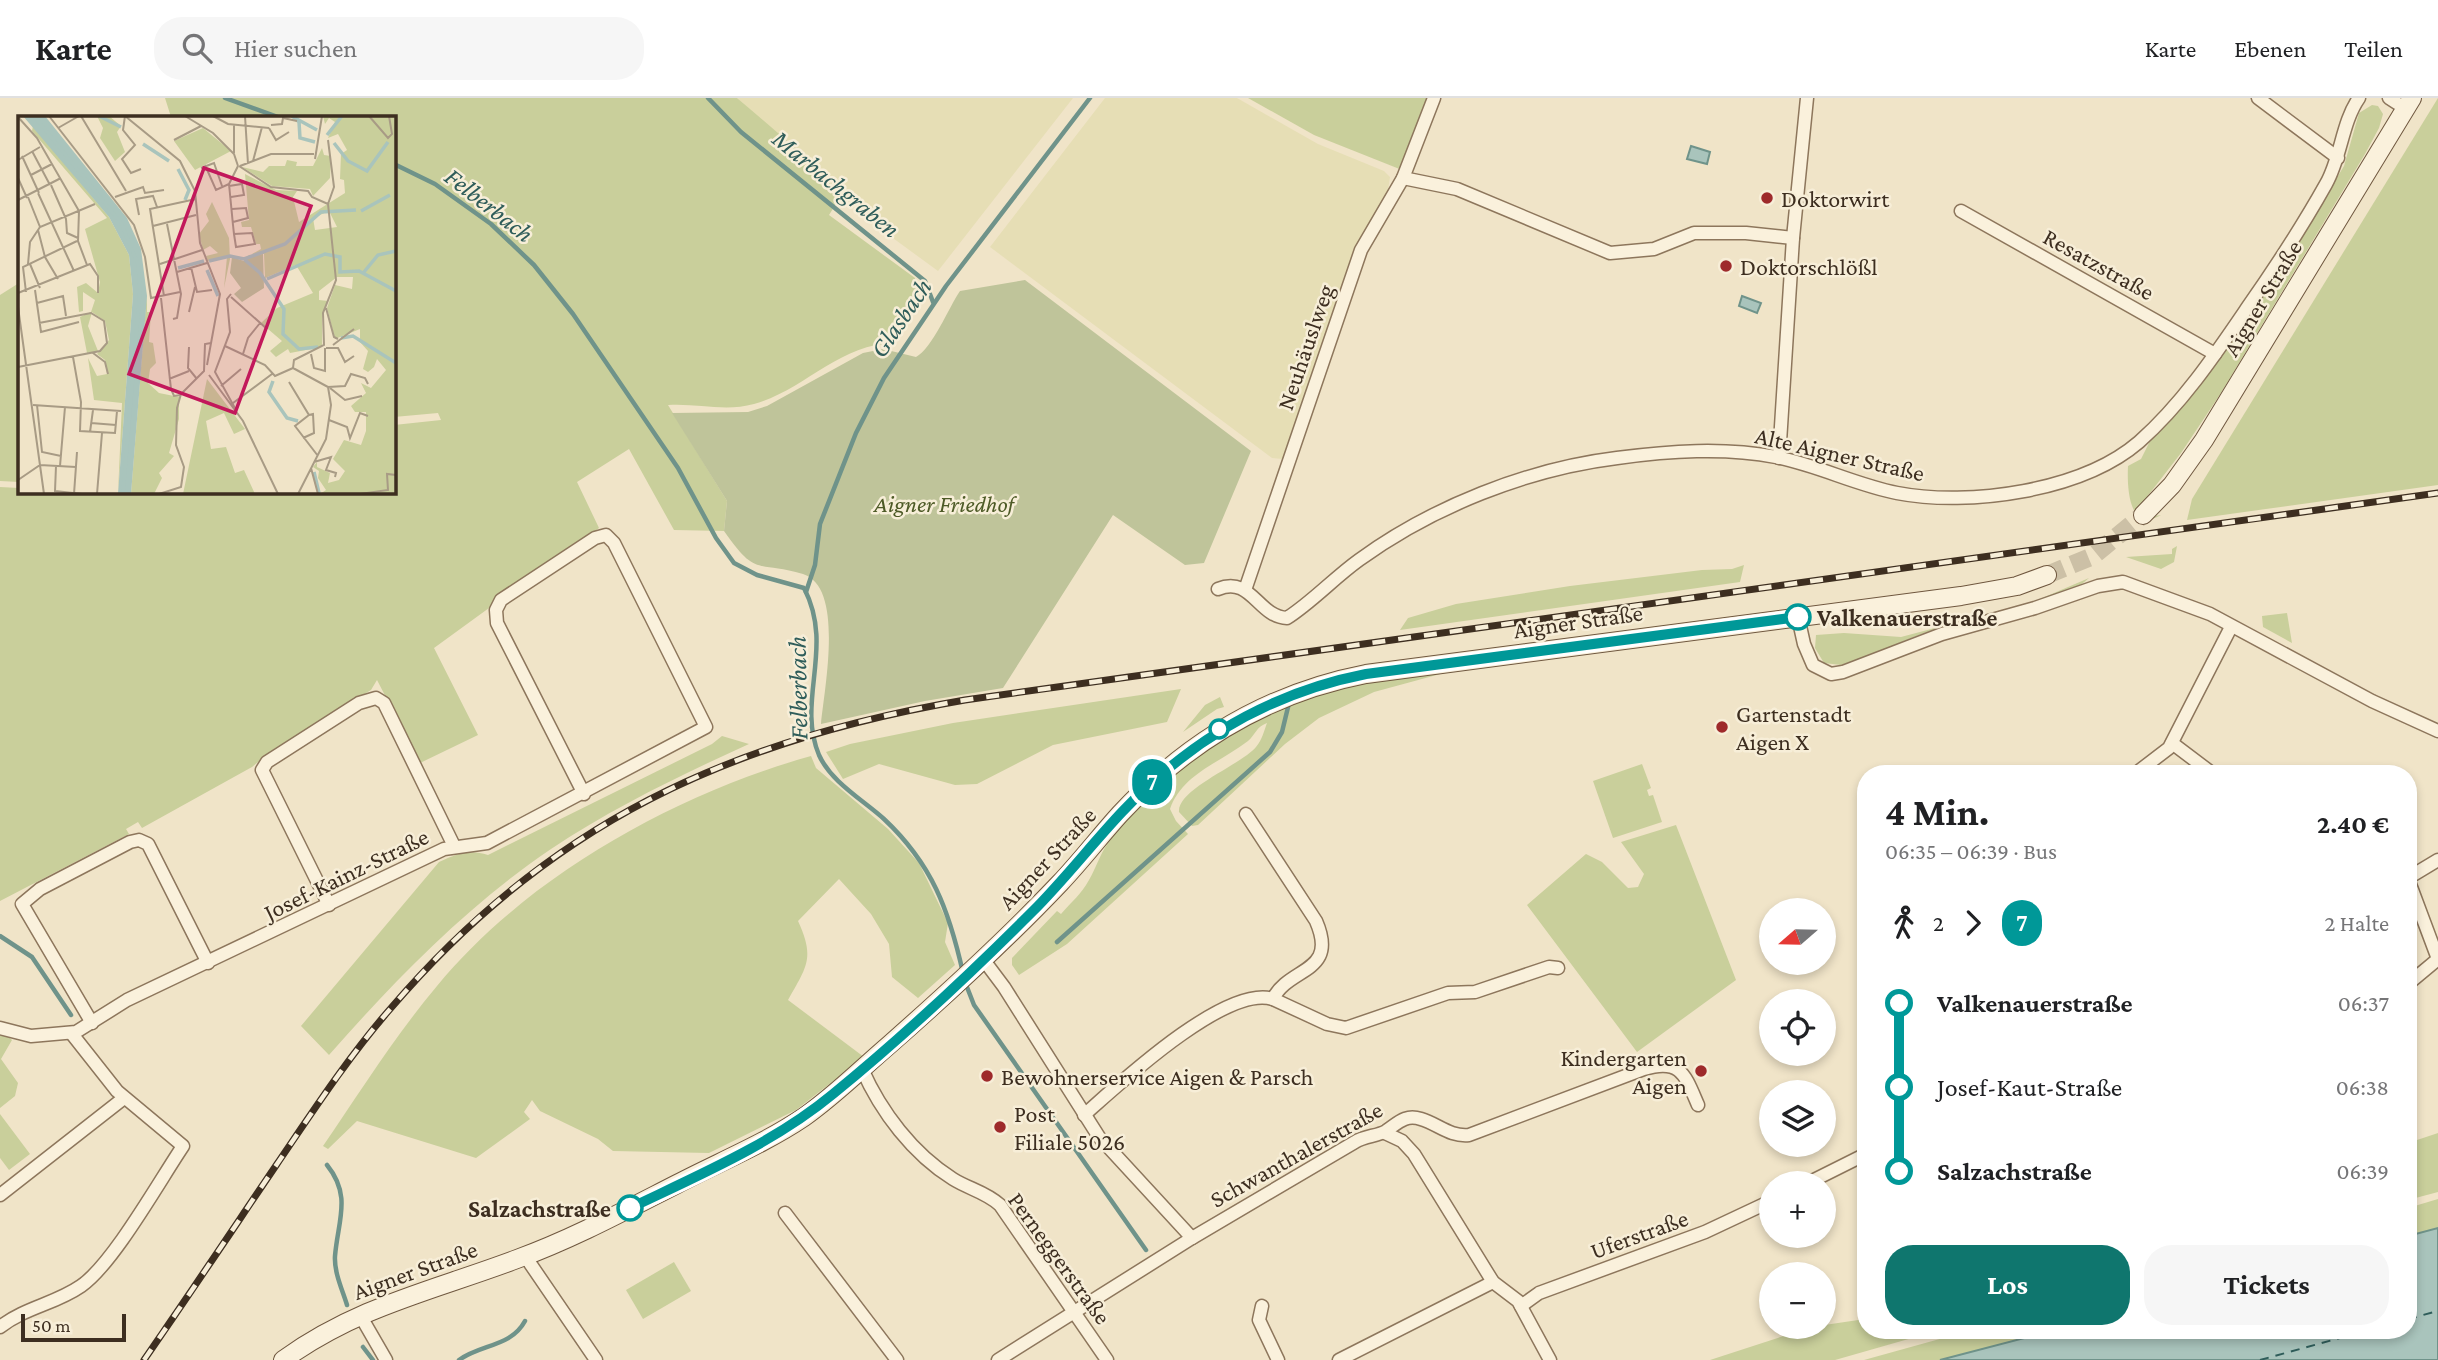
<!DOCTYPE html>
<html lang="de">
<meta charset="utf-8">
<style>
:root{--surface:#fff;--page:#f6f6f6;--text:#202124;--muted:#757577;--line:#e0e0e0;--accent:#0f766e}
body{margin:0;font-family:"Crimson Pro",serif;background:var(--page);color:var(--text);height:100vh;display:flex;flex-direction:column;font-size:26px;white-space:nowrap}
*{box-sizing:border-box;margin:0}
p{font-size:23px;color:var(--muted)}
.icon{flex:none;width:38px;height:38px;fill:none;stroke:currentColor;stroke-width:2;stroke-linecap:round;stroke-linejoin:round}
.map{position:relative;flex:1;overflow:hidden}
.sheet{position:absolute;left:1857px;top:667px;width:560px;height:574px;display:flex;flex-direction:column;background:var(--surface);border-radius:28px;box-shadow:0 4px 10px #0003}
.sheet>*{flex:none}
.badge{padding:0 14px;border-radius:23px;font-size:24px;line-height:46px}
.needle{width:46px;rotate:250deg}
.buttons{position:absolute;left:1759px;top:800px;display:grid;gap:14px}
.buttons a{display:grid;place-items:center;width:77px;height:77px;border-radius:50%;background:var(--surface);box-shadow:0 4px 10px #0003;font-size:35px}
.scale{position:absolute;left:21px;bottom:18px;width:105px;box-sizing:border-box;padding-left:7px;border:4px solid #3d2e20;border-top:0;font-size:19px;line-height:24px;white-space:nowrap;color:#3d2e20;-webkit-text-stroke:5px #f7eed8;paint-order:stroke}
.map>.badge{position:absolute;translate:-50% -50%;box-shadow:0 0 0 4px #fff}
.legs{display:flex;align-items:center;gap:10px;height:77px;padding:0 28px;font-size:23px}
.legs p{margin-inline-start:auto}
.overview{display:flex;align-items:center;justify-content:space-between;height:119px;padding:0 28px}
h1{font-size:38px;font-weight:700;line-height:52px}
.button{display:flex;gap:14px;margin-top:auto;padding:14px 28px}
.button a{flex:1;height:80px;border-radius:28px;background:var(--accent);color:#fff;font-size:28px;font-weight:700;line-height:80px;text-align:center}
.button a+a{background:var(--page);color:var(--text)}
ul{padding:0 28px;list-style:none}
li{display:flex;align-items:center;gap:24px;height:84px;font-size:26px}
li i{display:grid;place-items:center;width:10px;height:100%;margin:0 9px;background:currentColor}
li i::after{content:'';width:18px;height:18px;margin:-9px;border:5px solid;border-radius:50%;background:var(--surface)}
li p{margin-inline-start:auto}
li:first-child i{background:linear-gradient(#0000 50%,currentColor 0)}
li:last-child i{background:linear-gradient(currentColor 50%,#0000 0)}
header{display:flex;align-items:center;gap:42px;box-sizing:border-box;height:98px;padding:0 35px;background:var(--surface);border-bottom:2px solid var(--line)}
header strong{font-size:33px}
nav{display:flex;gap:38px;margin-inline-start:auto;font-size:24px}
.search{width:490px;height:63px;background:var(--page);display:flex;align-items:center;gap:18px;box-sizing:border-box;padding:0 24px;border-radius:28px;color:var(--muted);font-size:26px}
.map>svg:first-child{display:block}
</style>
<header>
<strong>Karte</strong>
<div class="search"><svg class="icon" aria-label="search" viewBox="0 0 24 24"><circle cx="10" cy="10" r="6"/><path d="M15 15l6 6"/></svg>Hier suchen</div>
<nav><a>Karte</a><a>Ebenen</a><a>Teilen</a></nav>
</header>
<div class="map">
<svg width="2438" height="1262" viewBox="0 0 2438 1262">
<rect width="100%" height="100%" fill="#f0e4c8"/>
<!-- farmland -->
<g fill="#e6deb5">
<polygon points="737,0 1073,0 938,173 860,116 825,79"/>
<polygon points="1105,0 1237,0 1318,46 1384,73 1390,79 1387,99 1287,355 1282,361 1272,360 990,149"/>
</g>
<!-- green -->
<g fill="#c9cf9b">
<path d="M165 0H737C774 32 810 60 841 98L829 117 915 180 919 202 894 241 895 245C838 246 805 292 754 306 725 314 697 305 668 307L727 403 724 433 674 432 629 351 577 384 599 430 434 550 478 637 420 665 377 582 371 592 274 651 252 669 142 730 138 724 126 731 129 736 0 803V389L19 390V394H394V327L441 322 438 315 394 319V19H171Z"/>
<polygon points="1248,0 1432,0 1402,72 1314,37"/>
<polygon points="2438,0 2438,387 2187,422 2192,401"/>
<path d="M2372 7 2378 8 2383 16 2379 30 2365 56 2221 295 2181 355 2136 413 2148 419 2161 417C2128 437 2127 387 2128 368L2141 361 2150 343 2193 296 2290 157 2344 68 2359 15Z"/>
<polygon points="19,185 19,384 0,383 0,197"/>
<polygon points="2177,448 2174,464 2161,471 2126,459 2172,456 2172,451"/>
<polygon points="1744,467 1740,484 1400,532 1408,520 1456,506 1570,488 1702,472 1732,471"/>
<path d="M2089 480C2064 505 1984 516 1948 527 1911 538 1877 556 1841 567L1824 565 1815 550 1816 537 1844 535 1901 539 2033 504Z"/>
<polygon points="2287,515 2292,545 2263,529 2262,518"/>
<path d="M1444 575 1374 594 1319 620 1285 646 1198 727 1192 728 1179 714C1177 691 1241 667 1256 649 1262 642 1264 633 1267 625 1256 629 1256 636 1248 643 1221 664 1182 676 1170 711L1176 723 1188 736 1067 846 1019 877 1012 867V860L1057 813 1061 816C1073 802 1080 798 1089 782 1096 770 1100 756 1108 745 1161 676 1234 620 1318 595 1359 583 1402 580 1444 575Z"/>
<polygon points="1181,591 1167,624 1053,647 977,686 955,687 879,666 843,681 826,654 850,646 953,625"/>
<polygon points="1220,599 1224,609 1217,611 1183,634 1205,607"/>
<path d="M722 638 749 646C681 677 614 709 551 751 468 807 395 882 329 957L301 928 439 764C457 756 469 751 488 757L712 646Z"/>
<path d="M811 658 816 670 888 731 919 765 948 825 945 844 955 867 918 900 892 879 889 846 871 816 839 781 798 823C815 860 807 868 788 902L864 959 796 1012 709 1055 613 1053 598 1041 540 1013 532 1002 524 1014 530 1021 476 1060 357 1023 328 1051 323 1048C360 994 395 938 437 888 527 778 676 696 811 658Z"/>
<polygon points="1642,666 1651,690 1647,692 1649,698 1653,697 1662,724 1613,740 1593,683"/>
<polygon points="1676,727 1736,882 1637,954 1527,807 1586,756 1602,764 1628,790 1638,789 1644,776 1621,744"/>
<polygon points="5,936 12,942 1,961 18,985 15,998 0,1010 0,938"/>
<polygon points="0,1016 30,1056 9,1072 0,1060"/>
<polygon points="2438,1035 2438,1094 2408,1102 2408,1045"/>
<polygon points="2438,1101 2438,1130 2408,1138 2408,1110"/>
<polygon points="674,1164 691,1193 643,1221 626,1192"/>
<polygon points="1865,1221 1866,1232 1940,1232 1835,1262 1710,1262 1811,1229"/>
<polygon points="1972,1232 2055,1232 1940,1262 1864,1262"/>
</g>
<!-- cemetery -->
<path fill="#bfc49a" d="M1025 182 1251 353 1204 465 1185 467 1113 417 1003 590 925 603 821 626C824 592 845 489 803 476 755 462 757 480 724 433L727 403 672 315 748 314 767 308 863 255 883 251 916 259C932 251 949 209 960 193Z"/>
<!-- water -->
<g fill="#a9c4bc" stroke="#6f938a" stroke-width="2">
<polygon points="1691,48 1710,54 1707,66 1687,61"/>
<polygon points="1742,198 1761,205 1757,215 1739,208"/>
<polygon points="2438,1130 2438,1262 1940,1262 2055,1232 2408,1232 2408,1138"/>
</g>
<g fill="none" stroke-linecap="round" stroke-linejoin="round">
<!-- stream -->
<g stroke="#6f938a" stroke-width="4.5">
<polyline points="225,0 278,19"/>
<polyline points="708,0 741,34 925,183 933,204"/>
<path d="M394 66 435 86 491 126 534 167 573 216 678 370 716 440 734 465 757 477 804 490C835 550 796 602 819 657 831 684 863 702 884 721 932 766 949 812 963 875"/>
<polyline points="806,494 815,467 820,426 856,335 884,280 946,188 1090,0"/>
<polyline points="0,838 32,859 71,917"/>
<polyline points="1057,844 1270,654 1282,634 1289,605"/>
<polyline points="965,884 974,907 1146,1152"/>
<path d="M327 1067C352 1098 338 1122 335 1158 334 1174 342 1191 347 1207"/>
<polyline points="363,1249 373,1262"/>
<path d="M459 1262C481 1246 511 1249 525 1223"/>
</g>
<!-- ferry -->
<g stroke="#2f5d5a" stroke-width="2" stroke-dasharray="9 7" stroke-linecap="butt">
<polyline points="2408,1221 2438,1213"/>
<polyline points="2260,1262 2369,1232"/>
</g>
<!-- secondary-tunnel -->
<polyline stroke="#ccc0a6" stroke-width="18" stroke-dasharray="18 9" stroke-linecap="butt" points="2047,477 2093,458 2143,417"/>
<!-- street casing -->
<g stroke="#8d765c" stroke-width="15">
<g id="street">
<polyline points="2258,0 2338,60"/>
<polyline points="2389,0 2406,11"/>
<polyline points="1403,80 1457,91 1610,155 1654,151 1694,135 1746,135 1793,140"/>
<polyline points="1961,113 2215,256"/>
<polyline points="1779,360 1793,140 1807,0"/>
<path d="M1218 491C1251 477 1258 519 1287 520 1312 504 1334 480 1359 462 1432 409 1527 371 1617 360 1669 353 1724 349 1776 359 1817 367 1856 387 1897 395 1969 409 2082 393 2139 344 2182 306 2215 257 2247 210 2275 170 2302 129 2326 86 2341 60 2342 24 2359 0"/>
<polyline points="1245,492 1361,152 1403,80 1434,0"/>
<polyline points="1798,519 1804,546 1813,567 1831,576 1843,574 1942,536 2035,510 2098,488 2123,484 2210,516 2372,603 2438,633"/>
<polyline points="2172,645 2213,676"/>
<polyline points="2135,676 2169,650 2231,529"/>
<polyline points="2408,780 2438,762"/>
<polyline points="2408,781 2438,861"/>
<polyline points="329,807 262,672 267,664 359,605 376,600 384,605 454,748"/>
<polyline points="983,861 1004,889 1099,1039 1192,1140"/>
<polyline points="2408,886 2438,861"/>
<polyline points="1273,901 1327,926 1346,930 1448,895 1475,894 1549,869 1558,870"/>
<polyline points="92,925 22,806 40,791 130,744 139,742 148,746 208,865"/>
<polyline points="0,930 31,938 76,934 127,902 444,751 487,745 706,629 614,445 606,437 595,440 501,502 496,512 497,525 584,696"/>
<path d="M862 971C881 1014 913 1056 953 1081 969 1091 986 1094 1000 1107L1107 1262"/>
<path d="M1084 1017C1119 986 1226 886 1273 901 1289 868 1339 876 1316 823L1246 716"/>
<polyline points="1385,1035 1402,1043 1414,1056 1493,1184 1518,1203 1550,1262"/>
<polyline points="1808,1085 1866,1056"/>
<polyline points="0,1097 124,1000"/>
<polyline points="785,1115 897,1262"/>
<polyline points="525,1158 596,1262"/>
<polyline points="1262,1208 1259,1222 1278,1262"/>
<polyline points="1521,1208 1539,1195 1705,1134 1771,1103"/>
<polyline points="360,1217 386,1262"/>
<path d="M0 1229C26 1209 55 1206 81 1188 113 1166 160 1082 183 1048L117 993 72 936"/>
<path d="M998 1262 1192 1140 1355 1044C1364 1038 1378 1038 1386 1033 1398 1025 1405 1016 1421 1021 1438 1026 1450 1039 1469 1037L1644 971C1681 960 1685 977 1698 1007"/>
<polyline points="1339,1262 1493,1184"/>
</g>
</g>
<!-- secondary casing -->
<g stroke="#6f573f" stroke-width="20">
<g id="secondary">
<polyline points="2143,417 2172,387 2204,342 2412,0"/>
<path d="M283 1262C358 1208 432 1193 517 1161 572 1141 624 1113 677 1086 719 1064 764 1046 804 1019 834 998 861 971 889 947 948 895 1006 842 1060 785 1081 763 1100 738 1120 716 1188 643 1268 595 1366 576L1961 498 2017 488 2047 477"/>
</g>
</g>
<!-- street -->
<use href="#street" stroke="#faf1dc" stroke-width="12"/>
<!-- secondary -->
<use href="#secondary" stroke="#faf1dc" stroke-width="18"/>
<!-- rail casing -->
<g stroke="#3d2e20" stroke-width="7">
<path id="rail" d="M144 1262C189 1197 233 1131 277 1066 313 1013 349 958 391 910 549 725 730 642 965 602L2438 395"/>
</g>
<!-- rail -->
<use href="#rail" stroke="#f7eed8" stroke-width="4.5" stroke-dasharray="13" stroke-linecap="butt"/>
</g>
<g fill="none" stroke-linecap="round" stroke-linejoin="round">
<!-- line-1 casing -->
<g stroke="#fff" stroke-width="16">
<path id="line-1" d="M630 1110C699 1077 774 1045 833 996 903 939 969 877 1033 813 1064 782 1091 747 1122 714 1189 643 1269 595 1366 576L1798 519"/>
</g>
<!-- line-1 -->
<use href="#line-1" stroke="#009898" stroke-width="10"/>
</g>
<!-- markers -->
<g fill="#9e2a2b" stroke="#f7eed8" stroke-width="2.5">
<circle cx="1767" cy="100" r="7"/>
<circle cx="1726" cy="168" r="7"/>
<circle cx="1722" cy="629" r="7"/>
<circle cx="1701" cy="973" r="7"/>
<circle cx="987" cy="978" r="7"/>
<circle cx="1000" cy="1029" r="7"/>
</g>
<g fill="#fff" stroke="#009898" stroke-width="3.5">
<circle cx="1798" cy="519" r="12"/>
<circle cx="1219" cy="631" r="9"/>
<circle cx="630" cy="1110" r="12"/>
</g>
<g text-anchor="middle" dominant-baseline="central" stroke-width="5" stroke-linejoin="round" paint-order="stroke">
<!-- poi labels -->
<g font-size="24" fill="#3d2e20" stroke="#f7eed8" text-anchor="start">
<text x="1781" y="100">Doktorwirt</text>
<text x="1740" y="168">Doktorschlößl</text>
<text x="1736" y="615">Gartenstadt<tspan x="1736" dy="28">Aigen X</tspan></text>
<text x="1687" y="959" text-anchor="end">Kindergarten<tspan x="1687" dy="28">Aigen</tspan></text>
<text x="1001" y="978">Bewohnerservice Aigen &amp; Parsch</text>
<text x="1014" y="1015">Post<tspan x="1014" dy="28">Filiale 5026</tspan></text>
</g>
<!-- street labels -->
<g font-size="24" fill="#3d2e20" stroke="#f7eed8">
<text transform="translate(2099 166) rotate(29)">Resatzstraße</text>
<text transform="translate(2262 200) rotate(-59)">Aigner Straße</text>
<text transform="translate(1305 249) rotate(-71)">Neuhäuslweg</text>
<text transform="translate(1840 356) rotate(13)">Alte Aigner Straße</text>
<text transform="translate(1578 523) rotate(-8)">Aigner Straße</text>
<text transform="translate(1047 760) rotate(-47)">Aigner Straße</text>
<text transform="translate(346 776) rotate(-26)">Josef-Kainz-Straße</text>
<text transform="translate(1296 1056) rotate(-29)">Schwanthalerstraße</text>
<text transform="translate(1639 1136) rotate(-20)">Uferstraße</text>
<text transform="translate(1060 1160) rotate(54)">Perneggerstraße</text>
<text transform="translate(415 1172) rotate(-20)">Aigner Straße</text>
</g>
<!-- park labels -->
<g font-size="24" font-style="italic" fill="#4d5a26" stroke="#f7eed8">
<text x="944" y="405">Aigner Friedhof</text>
</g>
<!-- stop labels -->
<g font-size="24" font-weight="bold" fill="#3d2e20" stroke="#f7eed8" text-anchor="start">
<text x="1817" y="519">Valkenauerstraße</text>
<text x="611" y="1110" text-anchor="end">Salzachstraße</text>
</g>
<!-- water labels -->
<g font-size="26" font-style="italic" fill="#2f5d5a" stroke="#f7eed8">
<text transform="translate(836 86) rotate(39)">Marbachgraben</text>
<text transform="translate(489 107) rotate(38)">Felberbach</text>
<text transform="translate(901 220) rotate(-56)">Glasbach</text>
<text transform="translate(798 590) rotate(-91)">Felberbach</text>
</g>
</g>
<!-- overview -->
<g transform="translate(18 18)">
<rect width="378" height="378" fill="#f0e4c8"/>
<path d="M79 0H91L103 10 99 16 107 36 97 45 82 22 85 12ZM305 0H378V378H302L308 374 300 362 301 355 295 351 299 346V351L312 357 310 367 321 364 327 355 315 343 326 324 343 329 348 315V296H337L333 290 348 277 343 267 353 272 368 254 359 243 356 251 350 256 345 253 350 235 342 226V213L317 223 309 192 317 169 334 173 335 161H319L301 175V184L310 185 304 198V231L272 237 270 233 258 241 252 235 264 225 243 207 259 192 295 177 278 149 247 162 246 138H234L243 133 242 128H238L233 111H224L223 106 231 104 227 58 258 74 279 75 275 81 281 106 327 77 326 64 322 63 323 38 329 34 320 18 310 22 317 6 311 2 307 8ZM311 95 319 111 297 114 295 102ZM15 10 91 101 111 139 115 178 100 378 104 287 76 284 70 242 79 260 89 258 87 244 79 238 91 224 87 205 74 196 70 210 80 235 69 237 62 201 73 196 77 184 65 176V195L61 196 59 171 68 167 80 177 82 166 67 113 89 102 14 15ZM185 12 213 35 177 54 156 25ZM304 32 306 39 313 40 312 62 295 80 292 73 254 70 224 51 245 56 251 50H267L269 44 279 46 278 50H295ZM194 86 211 122 212 143 206 172 209 141 190 145 188 140 200 137 192 130 185 134 181 118 191 105 188 98ZM129 176V196H133L131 226 135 227 138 247 132 253 130 267 141 277 161 281V303L151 337 156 340 141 357 144 362 136 378H113ZM189 263 227 313 216 318 206 297 188 305 193 333 208 331 217 357 226 354 237 378H165Z" fill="#c9cf9b" fill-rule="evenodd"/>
<path d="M245 138 246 172 224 186 216 178 223 172 212 157 214 141 226 145 231 139Z" fill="#bfc49a"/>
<path d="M5 0H27L109 102 123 133 129 180 113 378H100L115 178 111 139 91 101Z" fill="#a9c4bc"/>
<path fill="none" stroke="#a9c4bc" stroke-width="3.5" d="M16 0 103 107 120 148 122 174 105 378M81 0 103 11M274 0 281 6 282 22 297 26M277 2 299 14M309 19 324 0M316 27 330 45 349 55 370 26M125 28 151 45M160 53 171 74 167 84M343 95 372 79M227 144 242 157 266 193 265 218 281 233 300 231M191 145 212 140 226 143 267 128 303 96 338 94M160 152 186 145M189 154 200 180M346 156 360 139 378 135M249 163 307 138 322 141V156L341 155 378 175M323 222 335 220 378 247M255 265 251 276 269 302 280 305M296 356 301 377"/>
<path fill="none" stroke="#a89b85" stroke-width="2" d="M31 0 116 109 127 141 133 182 162 176M63 0 108 75M107 0 105 14 117 29 104 43 113 57 123 53M107 0 162 45 177 75 182 127 202 178 189 249M167 0 195 17 216 38 220 50M195 0 210 8 251 12M227 0 230 48M351 0 370 22 374 18 371 0M0 1 19 22 61 95 60 125 69 149M216 8V37M253 9 264 8 265 2 279 5M40 12 61 0M251 12 258 24 271 16M156 24 183 10M14 35 32 69M4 40 21 77M297 43 304 0M0 44 22 31M235 45 244 11M187 49 198 74 211 68M221 50 253 71 290 75 294 81 310 88 318 164 305 197 306 229 276 244 275 252M222 50 253 38H296M183 52 196 47 204 70M13 59 34 48M0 62 9 82M33 69 48 103 49 117 60 122M211 70 224 68 226 79 213 81M20 77 56 155M10 81 22 111M97 81 125 71 127 77 146 74M0 84 43 62M310 88 316 71 310 24M214 93 228 92 230 102 215 106M121 99 118 83 135 80 139 91M149 108 163 178 159 202 155 203M135 110 178 99M20 114 27 141 40 163M216 118 234 117 237 128 218 131 216 118 215 109 211 68 220 50M10 148 12 126 22 111 77 88M12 148 22 172M142 148 184 134M173 151 179 176 194 174M159 156 189 147M17 174 23 216 61 206M8 176 5 151 59 125M0 177 72 148 80 160V177M213 178 209 183 212 216 197 256 218 294M146 180 132 93 178 83M213 181 249 213M143 182 153 273 156 280 163 279M19 187 45 180 48 200M0 191 26 378M308 192 316 221 320 223M171 196 177 171M315 229 336 213M207 230 247 249 257 260 275 252M171 231 170 252 179 263M308 232H320L327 246 336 240M75 237 87 246 90 258M225 238 230 222 242 207M293 238 296 252 307 255V232M55 241 63 286 62 315 97 317 99 295M0 251 82 235 89 227 86 205 73 197 21 207M275 252 310 271 313 289 308 323 280 378M191 259 225 305 260 378M151 263 171 255M271 266 291 299 295 298 296 317 285 322M203 270 223 253M310 271 327 270 333 258 347 262 350 268M312 272 327 284 344 280M215 287 254 258M15 289 103 295M19 289 24 336 43 340M291 299 277 310 300 340M311 304 329 311 332 322 342 297 350 300M73 307 98 309M72 316 75 294M296 346 313 341 308 354 318 357 317 361M38 350 37 375 64 378M42 350 47 291M293 352 300 378M0 364 22 349 58 351M56 378 59 336M79 378 84 317M141 378 163 371 166 351 158 329 159 292 163 278 186 255 187 228 193 227M342 378 370 374 369 358 378 359"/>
<path fill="#c2185b" fill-opacity="0.15" stroke="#c2185b" stroke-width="3.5" d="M186 52 293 90 217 297 111 258Z"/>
<rect width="378" height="378" fill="none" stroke="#3d2e20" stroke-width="3.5"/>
</g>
</svg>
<div class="buttons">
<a><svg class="needle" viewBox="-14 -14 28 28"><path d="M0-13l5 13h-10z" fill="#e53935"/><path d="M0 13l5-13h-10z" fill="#757577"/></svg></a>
<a><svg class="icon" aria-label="locate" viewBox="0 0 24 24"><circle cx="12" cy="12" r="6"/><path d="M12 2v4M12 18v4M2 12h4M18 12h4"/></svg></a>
<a><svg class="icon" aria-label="layers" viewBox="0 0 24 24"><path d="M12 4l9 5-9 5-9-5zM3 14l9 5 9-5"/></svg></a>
<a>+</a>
<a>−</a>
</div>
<div class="scale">50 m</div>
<b class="badge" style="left:1152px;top:684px;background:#009898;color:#fff">7</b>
<section class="sheet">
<div class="overview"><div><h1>4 Min.</h1><p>06:35 – 06:39 · Bus</p></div><b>2.40 €</b></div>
<div class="legs"><svg class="icon" aria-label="walk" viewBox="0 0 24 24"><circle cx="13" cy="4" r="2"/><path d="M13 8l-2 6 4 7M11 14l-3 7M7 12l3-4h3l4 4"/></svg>2<svg class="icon" aria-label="forward" viewBox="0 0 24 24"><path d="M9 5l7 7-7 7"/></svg><b class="badge" style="background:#009898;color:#fff">7</b><p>2 Halte</p></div>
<ul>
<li><i style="color:#009898"></i><b>Valkenauerstraße</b><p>06:37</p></li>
<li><i style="color:#009898"></i><span>Josef-Kaut-Straße</span><p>06:38</p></li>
<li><i style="color:#009898"></i><b>Salzachstraße</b><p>06:39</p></li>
</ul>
<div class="button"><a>Los</a><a>Tickets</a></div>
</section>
</div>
